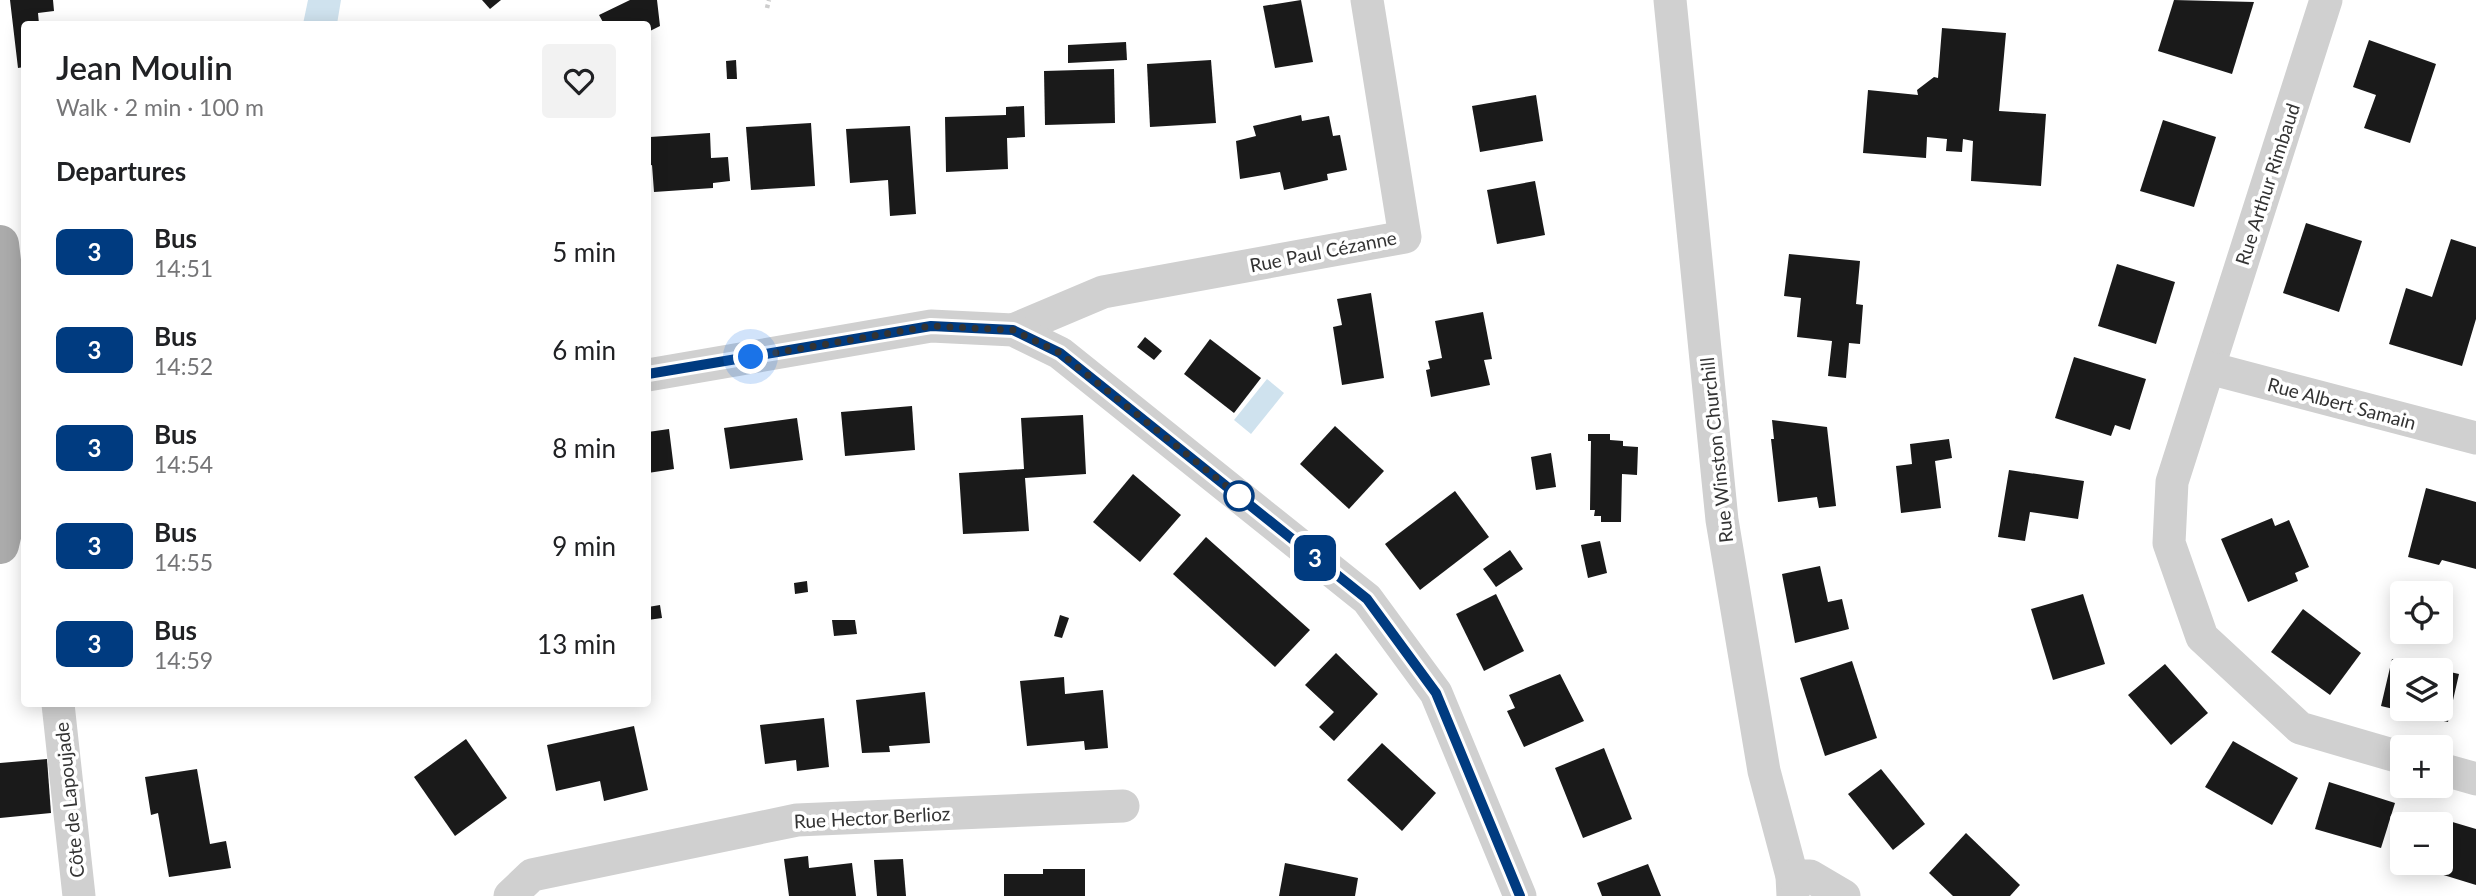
<!DOCTYPE html>
<meta charset="utf-8">
<style>
:root{--surface:#fff;--page:#f2f2f2;--text:#202124;--muted:#757577}
body{margin:0;font-family:Lato,sans-serif;background:var(--page);color:var(--text);height:100vh;display:flex;flex-direction:column;font-size:26px;white-space:nowrap}
*{box-sizing:border-box;margin:0}
p{font-size:23px;color:var(--muted)}
.icon{flex:none;width:38px;height:38px;fill:none;stroke:currentColor;stroke-width:2;stroke-linecap:round;stroke-linejoin:round}
.map{position:relative;flex:1;overflow:hidden}
.panel{position:absolute;left:21px;top:21px;width:630px;height:686px;display:flex;flex-direction:column;background:var(--surface);border-radius:7px;box-shadow:0 4px 18px #0003}
.panel>*{flex:none}
.badge{padding:0 14px;border-radius:10px;font-size:24px;line-height:46px}
.controls{position:absolute;left:2390px;top:581px;display:grid;gap:14px}
.controls a{display:grid;place-items:center;width:63px;height:63px;border-radius:7px;background:var(--surface);box-shadow:0 4px 18px #0003;font-size:35px}
.you{position:absolute;width:35px;height:35px;margin:-18px;border:5px solid #fff;border-radius:50%;background:#1a73e8;box-shadow:0 0 0 10px #1a73e833}
.map>.badge{position:absolute;translate:-50% -50%;box-shadow:0 0 0 4px #fff}
h2{padding:0 35px;font-size:26px;line-height:63px}
.round{display:grid;place-items:center;flex:none;width:74px;height:74px;border-radius:7px;background:var(--page)}
.summary{display:flex;align-items:center;justify-content:space-between;height:119px;padding:0 35px}
h1{font-size:33px;font-weight:600;line-height:52px}
ul{padding:0;list-style:none}
li{display:flex;align-items:center;gap:21px;height:98px;padding:0 35px}
li div{flex:1}
li b{display:block;font-size:26px}
li em{font-style:normal}
li .badge{min-width:77px;font-weight:700;text-align:center}
.map>svg:first-child{display:block}
</style>
<div class="map">
<svg width="2476" height="896" viewBox="0 0 2476 896">
<rect width="100%" height="100%" fill="#fff"/>
<!-- water -->
<g fill="#cfe2ee">
<polygon points="308,0 341,0 337,24 303,24"/>
<polygon points="1267,379 1284,393 1251,434 1234,420"/>
</g>
<!-- building -->
<g fill="#1a1a1a">
<polygon points="10,0 53,0 54,11 38,13 39,24 24,24 24,67 18,68"/>
<polygon points="482,0 501,0 490,9"/>
<polygon points="630,0 657,0 660,26 648,32 648,24 604,24 599,15"/>
<polygon points="1301,0 1313,62 1275,68 1263,6"/>
<polygon points="2174,0 2254,2 2232,74 2158,51"/>
<polygon points="1942,28 2006,33 1999,111 2046,114 2041,186 1971,181 1973,141 1963,139 1962,152 1946,151 1947,139 1927,137 1926,158 1863,153 1868,90 1918,95 1917,90 1934,77 1938,78"/>
<polygon points="2369,40 2436,64 2410,143 2364,128 2376,95 2353,87"/>
<polygon points="1126,42 1127,60 1068,63 1068,45"/>
<polygon points="736,60 737,79 727,79 726,61"/>
<polygon points="1211,60 1216,123 1150,127 1147,64"/>
<polygon points="1114,69 1115,123 1045,125 1044,71"/>
<polygon points="1536,95 1543,141 1480,152 1472,106"/>
<polygon points="1024,106 1025,137 1007,138 1008,169 946,172 945,117 1006,115 1006,107"/>
<polygon points="1301,115 1302,121 1329,116 1333,136 1340,135 1347,170 1327,174 1328,180 1284,190 1280,172 1240,179 1236,141 1256,136 1253,126"/>
<polygon points="2163,120 2216,137 2194,207 2140,191"/>
<polygon points="811,123 815,186 751,190 746,127"/>
<polygon points="910,126 916,214 890,216 888,180 850,183 846,129"/>
<polygon points="710,133 711,158 728,157 730,181 713,183 713,188 654,192 652,165 648,166 650,137"/>
<polygon points="1535,181 1545,235 1497,244 1487,190"/>
<polygon points="2306,223 2362,241 2339,312 2283,293"/>
<polygon points="2451,239 2476,247 2476,319 2462,366 2389,344 2406,288 2432,297"/>
<polygon points="1789,254 1860,261 1856,304 1863,305 1860,344 1849,343 1846,378 1828,376 1832,341 1797,337 1801,298 1784,296"/>
<polygon points="2117,264 2175,282 2156,344 2098,326"/>
<polygon points="1371,293 1384,378 1342,385 1333,327 1342,325 1337,299"/>
<polygon points="1483,312 1492,359 1484,360 1490,385 1431,397 1426,370 1430,369 1428,361 1442,358 1435,321"/>
<polygon points="1145,337 1162,351 1154,360 1137,347"/>
<polygon points="1210,339 1261,378 1234,413 1184,374"/>
<polygon points="2074,357 2146,379 2130,430 2115,425 2111,436 2055,418"/>
<polygon points="912,406 915,450 845,456 841,412"/>
<polygon points="1083,415 1086,474 1025,478 1029,531 963,534 959,473 1024,469 1021,418"/>
<polygon points="797,418 803,460 730,469 724,428"/>
<polygon points="1772,420 1827,427 1836,506 1819,508 1817,497 1778,502 1771,439 1774,439"/>
<polygon points="1335,426 1384,471 1349,509 1300,464"/>
<polygon points="669,429 674,469 648,473 648,432"/>
<polygon points="1588,434 1610,434 1610,440 1623,441 1623,446 1638,447 1637,475 1622,474 1621,522 1601,522 1601,516 1594,516 1595,510 1590,510 1591,441 1588,441"/>
<polygon points="1949,439 1952,458 1935,461 1941,508 1901,513 1896,466 1912,464 1910,444"/>
<polygon points="1551,453 1556,487 1536,490 1531,457"/>
<polygon points="2009,470 2084,481 2078,519 2030,512 2025,541 1998,537"/>
<polygon points="1133,474 1181,515 1140,562 1093,522"/>
<polygon points="2426,488 2476,502 2476,569 2442,560 2439,565 2408,557"/>
<polygon points="1455,491 1489,537 1420,590 1385,544"/>
<polygon points="2272,518 2275,526 2289,520 2309,567 2295,573 2298,581 2248,602 2221,539"/>
<polygon points="1206,537 1310,630 1275,667 1173,574"/>
<polygon points="1600,541 1607,573 1588,578 1581,545"/>
<polygon points="1510,550 1523,569 1496,587 1483,569"/>
<polygon points="1820,566 1828,602 1842,599 1849,629 1795,643 1782,574"/>
<polygon points="807,581 808,592 795,594 794,583"/>
<polygon points="1496,594 1524,651 1484,671 1456,614"/>
<polygon points="2083,594 2105,664 2053,680 2031,609"/>
<polygon points="660,605 662,618 648,620 648,607"/>
<polygon points="2303,609 2361,653 2330,695 2271,652"/>
<polygon points="1060,615 1069,618 1062,638 1054,636"/>
<polygon points="832,620 855,620 857,634 834,636"/>
<polygon points="1336,653 1378,694 1334,741 1319,727 1334,712 1305,685"/>
<polygon points="2392,659 2439,669 2403,670 2403,709 2441,709 2441,670 2459,674 2448,722 2381,706"/>
<polygon points="1852,661 1877,738 1825,756 1800,678"/>
<polygon points="2165,664 2208,713 2171,745 2128,695"/>
<polygon points="1560,674 1584,721 1524,747 1507,711 1515,708 1509,695"/>
<polygon points="1064,677 1065,694 1103,690 1108,748 1085,750 1084,741 1027,746 1020,681"/>
<polygon points="925,692 930,743 889,746 890,752 862,753 856,700"/>
<polygon points="824,718 829,767 797,771 796,760 765,764 760,725"/>
<polygon points="634,726 648,790 604,801 600,781 556,791 547,745"/>
<polygon points="466,739 507,798 455,836 414,777"/>
<polygon points="2233,741 2298,778 2272,825 2205,787"/>
<polygon points="1382,743 1436,793 1402,831 1347,780"/>
<polygon points="1604,748 1632,819 1583,838 1555,768"/>
<polygon points="47,759 51,813 0,818 0,763"/>
<polygon points="197,769 210,844 226,841 231,868 169,877 158,813 151,815 145,777"/>
<polygon points="1881,769 1925,824 1893,850 1848,794"/>
<polygon points="2329,782 2395,803 2381,848 2315,829"/>
<polygon points="2439,818 2476,829 2476,885 2424,869 2426,863 2441,863"/>
<polygon points="1966,833 2020,885 2010,896 1953,896 1929,873"/>
<polygon points="808,856 809,868 852,863 856,896 789,896 784,859"/>
<polygon points="903,859 906,896 877,896 874,860"/>
<polygon points="1285,863 1358,878 1355,896 1279,896"/>
<polygon points="1648,864 1661,896 1602,896 1597,883"/>
<polygon points="1043,869 1085,869 1085,896 1004,896 1004,874 1043,874"/>
</g>
<g fill="none" stroke-linecap="round" stroke-linejoin="round">
<!-- path -->
<polyline stroke="#cdcdcd" stroke-width="4.5" stroke-dasharray="3.5 3.5" stroke-linecap="butt" points="767,8 769,0"/>
<!-- minor -->
<g stroke="#d0d0d0" stroke-width="33">
<polyline points="1670,0 1722,520 1764,771 1792,876 1793,896"/>
<polyline points="2326,0 2172,482 2169,543 2202,637 2300,728 2403,758"/>
<polyline points="1013,330 1103,292 1405,237 1367,0"/>
<polyline points="2209,368 2476,438"/>
<polyline points="648,375 931,326 1013,330 1060,353 1367,599 1436,693 1520,896"/>
<polyline points="58,704 79,896"/>
<polyline points="2441,769 2476,779"/>
<polyline points="1792,876 1810,876 1844,896"/>
<polyline points="510,896 532,875 797,820 1123,806"/>
</g>
<!-- primary -->
<path stroke="#ababab" stroke-width="38" d="M0 244C12 344 26 446 0 545"/>
</g>
<g fill="none" stroke-linecap="round" stroke-linejoin="round">
<!-- line casing -->
<g stroke="#fff" stroke-width="16">
<polyline id="line" points="648,374 931,326 1013,330 1060,353 1367,599 1436,693 1520,896"/>
</g>
<!-- line -->
<use href="#line" stroke="#003b80" stroke-width="10"/>
<!-- walk -->
<polyline stroke="#333" stroke-width="7" stroke-dasharray="0 12.6" points="751,357 931,326 1013,330 1060,353 1239,496"/>
</g>
<!-- markers -->
<circle fill="#fff" stroke="#003b80" stroke-width="3.5" cx="1239" cy="496" r="14"/>
<g text-anchor="middle" dominant-baseline="central" stroke-width="7" stroke-linejoin="round" paint-order="stroke">
<!-- street labels -->
<g font-size="19" fill="#333" stroke="#fff">
<text transform="translate(2267 184) rotate(-72)">Rue Arthur Rimbaud</text>
<text transform="translate(1323 251) rotate(-11)">Rue Paul Cézanne</text>
<text transform="translate(2342 403) rotate(15)">Rue Albert Samain</text>
<text transform="translate(1716 450) rotate(-96)">Rue Winston Churchill</text>
<text transform="translate(69 800) rotate(-96)">Côte de Lapoujade</text>
<text transform="translate(872 817) rotate(-3)">Rue Hector Berlioz</text>
</g>
</g>
</svg>
<div class="controls">
<a><svg class="icon" aria-label="locate" viewBox="0 0 24 24"><circle cx="12" cy="12" r="6"/><path d="M12 2v4M12 18v4M2 12h4M18 12h4"/></svg></a>
<a><svg class="icon" aria-label="layers" viewBox="0 0 24 24"><path d="M12 4l9 5-9 5-9-5zM3 14l9 5 9-5"/></svg></a>
<a>+</a>
<a>−</a>
</div>
<div class="you" style="left:751px;top:357px"></div>
<b class="badge" style="left:1315px;top:558px;background:#003b80;color:#fff">3</b>
<section class="panel">
<div class="summary"><div><h1>Jean Moulin</h1><p>Walk · 2 min · 100 m</p></div><a class="round"><svg class="icon" aria-label="heart" viewBox="0 0 24 24"><path d="M12 20l-8-8c-3-5 5-10 8-4 3-6 11-1 8 4z"/></svg></a></div>
<h2>Departures</h2>
<ul>
<li><span class="badge" style="background:#003b80;color:#fff">3</span><div><b>Bus</b><p>14:51</p></div><em>5 min</em></li>
<li><span class="badge" style="background:#003b80;color:#fff">3</span><div><b>Bus</b><p>14:52</p></div><em>6 min</em></li>
<li><span class="badge" style="background:#003b80;color:#fff">3</span><div><b>Bus</b><p>14:54</p></div><em>8 min</em></li>
<li><span class="badge" style="background:#003b80;color:#fff">3</span><div><b>Bus</b><p>14:55</p></div><em>9 min</em></li>
<li><span class="badge" style="background:#003b80;color:#fff">3</span><div><b>Bus</b><p>14:59</p></div><em>13 min</em></li>
</ul>
</section>
</div>
